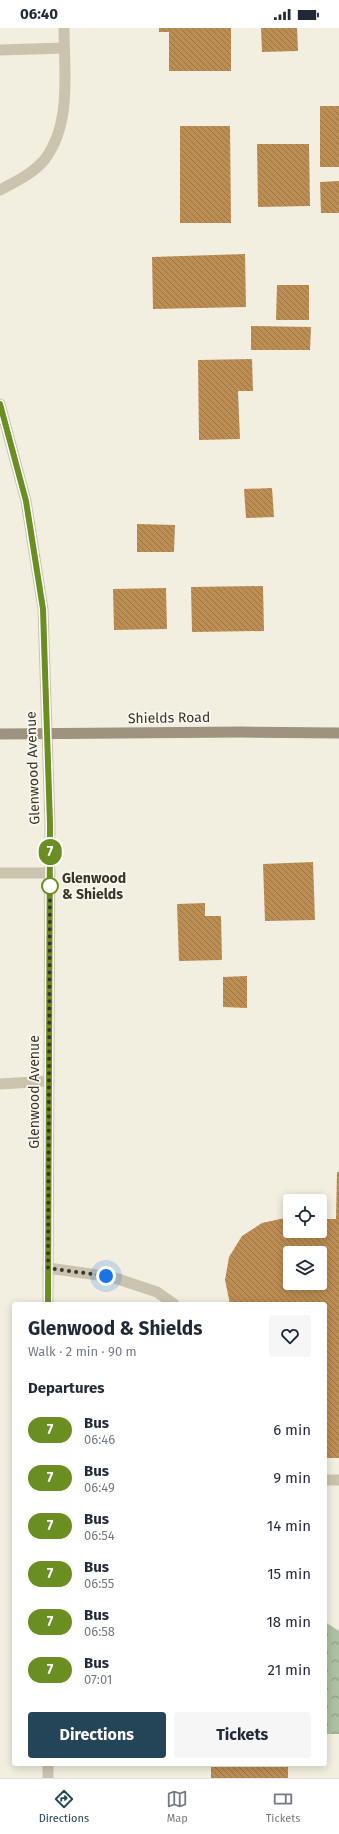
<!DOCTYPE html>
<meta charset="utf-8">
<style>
:root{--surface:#fff;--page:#f6f6f7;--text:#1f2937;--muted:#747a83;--line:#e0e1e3;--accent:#244458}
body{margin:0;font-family:"Fira Sans",sans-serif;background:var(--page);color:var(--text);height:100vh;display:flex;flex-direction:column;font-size:15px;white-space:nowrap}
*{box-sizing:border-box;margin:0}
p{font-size:13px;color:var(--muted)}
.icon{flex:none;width:22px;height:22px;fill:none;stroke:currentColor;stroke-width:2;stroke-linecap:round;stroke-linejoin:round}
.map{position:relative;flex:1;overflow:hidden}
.side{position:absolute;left:12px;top:1274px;width:315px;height:464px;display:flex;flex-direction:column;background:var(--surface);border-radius:4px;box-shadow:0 2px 10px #0003}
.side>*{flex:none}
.badge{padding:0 8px;border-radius:13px;font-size:14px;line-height:26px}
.buttons{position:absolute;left:283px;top:1166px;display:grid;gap:8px}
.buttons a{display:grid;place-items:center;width:44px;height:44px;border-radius:4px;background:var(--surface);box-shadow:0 2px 10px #0003;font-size:20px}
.you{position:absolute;width:20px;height:20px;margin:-10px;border:3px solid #fff;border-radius:50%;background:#1a73e8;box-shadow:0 0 0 6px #1a73e833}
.map>.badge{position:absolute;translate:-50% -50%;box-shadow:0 0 0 2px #fff}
h2{padding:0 16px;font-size:15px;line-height:36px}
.round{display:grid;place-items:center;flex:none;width:42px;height:42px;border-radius:4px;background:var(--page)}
.overview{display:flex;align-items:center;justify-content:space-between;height:68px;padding:0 16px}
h1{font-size:19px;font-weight:700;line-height:30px}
.button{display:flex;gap:8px;margin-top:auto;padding:8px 16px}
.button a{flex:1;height:46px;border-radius:4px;background:var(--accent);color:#fff;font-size:16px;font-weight:700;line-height:46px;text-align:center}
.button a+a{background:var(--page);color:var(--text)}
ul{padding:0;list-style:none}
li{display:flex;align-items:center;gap:12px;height:48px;padding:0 16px}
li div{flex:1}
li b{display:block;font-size:15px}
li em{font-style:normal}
li .badge{min-width:44px;font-weight:700;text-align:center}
.status{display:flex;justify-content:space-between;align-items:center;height:28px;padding:0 20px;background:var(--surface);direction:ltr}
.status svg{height:11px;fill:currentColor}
.tab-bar{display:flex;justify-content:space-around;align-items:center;height:56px;border-top:1px solid var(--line);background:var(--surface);font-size:11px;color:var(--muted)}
.tab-bar a{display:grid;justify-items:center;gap:2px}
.tab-bar .current{color:var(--accent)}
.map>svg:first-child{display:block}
</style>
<div class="status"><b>06:40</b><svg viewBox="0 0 49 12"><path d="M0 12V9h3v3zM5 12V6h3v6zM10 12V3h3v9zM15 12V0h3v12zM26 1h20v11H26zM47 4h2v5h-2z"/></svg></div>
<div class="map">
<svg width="339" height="1750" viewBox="0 0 339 1750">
<defs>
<pattern id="forest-crowns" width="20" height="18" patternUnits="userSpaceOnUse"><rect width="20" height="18" fill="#adc0a2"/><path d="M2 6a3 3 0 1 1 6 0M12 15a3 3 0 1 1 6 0" fill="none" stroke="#8e9d84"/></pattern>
<pattern id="building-back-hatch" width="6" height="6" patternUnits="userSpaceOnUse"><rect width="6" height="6" fill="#bd8e54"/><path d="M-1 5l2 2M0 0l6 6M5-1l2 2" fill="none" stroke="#9b7546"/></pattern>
</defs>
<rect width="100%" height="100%" fill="#f2efe1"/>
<!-- forest -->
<polygon fill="url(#forest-crowns)" points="325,1594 339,1603 339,1706 325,1706"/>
<!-- building -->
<g fill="url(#building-back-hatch)" fill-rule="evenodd">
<polygon points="159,0 231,0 231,43 169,43 169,4 159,4"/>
<polygon points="261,0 297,0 298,23 262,24"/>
<rect x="320" y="78" width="19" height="61"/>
<polygon points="180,98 230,98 231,195 180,195"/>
<polygon points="257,116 309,116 310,178 258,179"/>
<polygon points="339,153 339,185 321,185 320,154"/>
<polygon points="245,226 246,279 153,281 152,229"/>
<polygon points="277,257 309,257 309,292 276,292"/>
<polygon points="251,298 311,299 310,322 251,322"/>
<polygon points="252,331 253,363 238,363 240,411 199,412 198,332"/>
<polygon points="272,460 274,489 246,490 244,461"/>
<polygon points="137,496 175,497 174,524 137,524"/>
<polygon points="263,558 264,603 192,604 191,559"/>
<polygon points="166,560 167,601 114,602 113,561"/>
<polygon points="313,834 315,892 265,893 263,836"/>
<polygon points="205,875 205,888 221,888 222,932 179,933 177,876"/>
<polygon points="247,948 247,980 223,979 223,949"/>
<path d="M337 1144H339V1430H325V1276H230L225 1252 229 1229 242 1208 262 1195 285 1190 290 1191V1203H320V1191H336ZM290 1225H320V1255H290Z"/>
<rect x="211" y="1739" width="77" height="11"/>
</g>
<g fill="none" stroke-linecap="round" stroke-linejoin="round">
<!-- service -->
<g stroke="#cac3ae" stroke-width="11">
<polyline points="0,22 64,20"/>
<polyline points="0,845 50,845"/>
<polyline points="0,1056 49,1053"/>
<polyline points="48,1240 112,1249 157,1264 174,1276"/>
<polyline points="325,1452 339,1452"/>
</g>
<!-- minor -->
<path stroke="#cac3ae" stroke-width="11" d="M0 162C15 154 34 145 45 131 72 95 64 43 64 0"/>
<!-- tertiary -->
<g stroke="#cac3ae" stroke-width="11">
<polyline points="0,376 26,473 43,581 50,796 48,1276"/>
<polyline points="48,1736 48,1750"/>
</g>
<!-- secondary -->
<polyline stroke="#9d937f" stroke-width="11" points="0,706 241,704 339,705"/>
</g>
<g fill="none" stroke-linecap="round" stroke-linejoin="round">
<!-- line casing -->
<g stroke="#fff" stroke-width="9">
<polyline id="line" points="0,376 26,473 43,581 50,796 48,1276"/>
</g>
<!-- line -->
<use href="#line" stroke="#6b8e23" stroke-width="6"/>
<!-- walk -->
<polyline stroke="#39342c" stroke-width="4" stroke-dasharray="0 7.2" points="50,858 48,1240 106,1248"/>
</g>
<!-- markers -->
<circle fill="#fff" stroke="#6b8e23" stroke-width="2" cx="50" cy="858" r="8"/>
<g text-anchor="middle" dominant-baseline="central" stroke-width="3.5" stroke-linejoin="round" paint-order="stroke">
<!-- street labels -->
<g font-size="14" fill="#39342c" stroke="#faf8ee">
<text transform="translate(169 690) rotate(-1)">Shields Road</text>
<text transform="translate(33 740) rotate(-92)">Glenwood Avenue</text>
<text transform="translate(34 1064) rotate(-90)">Glenwood Avenue</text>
</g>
<!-- stop labels -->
<g font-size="14" font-weight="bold" fill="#39342c" stroke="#faf8ee" text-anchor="start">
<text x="62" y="850">Glenwood<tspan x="62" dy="16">&amp; Shields</tspan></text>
</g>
</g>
</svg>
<div class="buttons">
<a><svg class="icon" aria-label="locate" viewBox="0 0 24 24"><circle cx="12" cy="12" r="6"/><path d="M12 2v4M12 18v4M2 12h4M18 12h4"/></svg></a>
<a><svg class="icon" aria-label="layers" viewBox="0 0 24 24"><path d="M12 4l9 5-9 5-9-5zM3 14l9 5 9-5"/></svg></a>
</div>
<div class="you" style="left:106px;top:1248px"></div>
<b class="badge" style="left:50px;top:824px;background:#6b8e23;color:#fff">7</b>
<section class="side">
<div class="overview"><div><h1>Glenwood &amp; Shields</h1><p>Walk · 2 min · 90 m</p></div><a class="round"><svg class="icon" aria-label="heart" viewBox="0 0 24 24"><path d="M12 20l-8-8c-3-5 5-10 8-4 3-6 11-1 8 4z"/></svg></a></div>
<h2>Departures</h2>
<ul>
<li><span class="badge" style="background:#6b8e23;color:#fff">7</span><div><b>Bus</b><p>06:46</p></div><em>6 min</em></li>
<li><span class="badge" style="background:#6b8e23;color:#fff">7</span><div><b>Bus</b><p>06:49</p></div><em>9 min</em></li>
<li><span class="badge" style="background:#6b8e23;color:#fff">7</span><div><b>Bus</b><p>06:54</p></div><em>14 min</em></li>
<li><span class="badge" style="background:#6b8e23;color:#fff">7</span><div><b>Bus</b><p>06:55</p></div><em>15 min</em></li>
<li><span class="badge" style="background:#6b8e23;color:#fff">7</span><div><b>Bus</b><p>06:58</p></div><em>18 min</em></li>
<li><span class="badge" style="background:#6b8e23;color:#fff">7</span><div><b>Bus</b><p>07:01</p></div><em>21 min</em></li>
</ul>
<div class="button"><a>Directions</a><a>Tickets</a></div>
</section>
</div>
<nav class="tab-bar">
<a class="current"><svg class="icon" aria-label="directions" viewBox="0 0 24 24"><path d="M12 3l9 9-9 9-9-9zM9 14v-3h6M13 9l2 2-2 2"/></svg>Directions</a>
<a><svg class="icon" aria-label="map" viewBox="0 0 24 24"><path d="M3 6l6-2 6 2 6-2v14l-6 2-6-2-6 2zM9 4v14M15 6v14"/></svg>Map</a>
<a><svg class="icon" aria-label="tickets" viewBox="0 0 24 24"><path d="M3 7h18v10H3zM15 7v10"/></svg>Tickets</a>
</nav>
